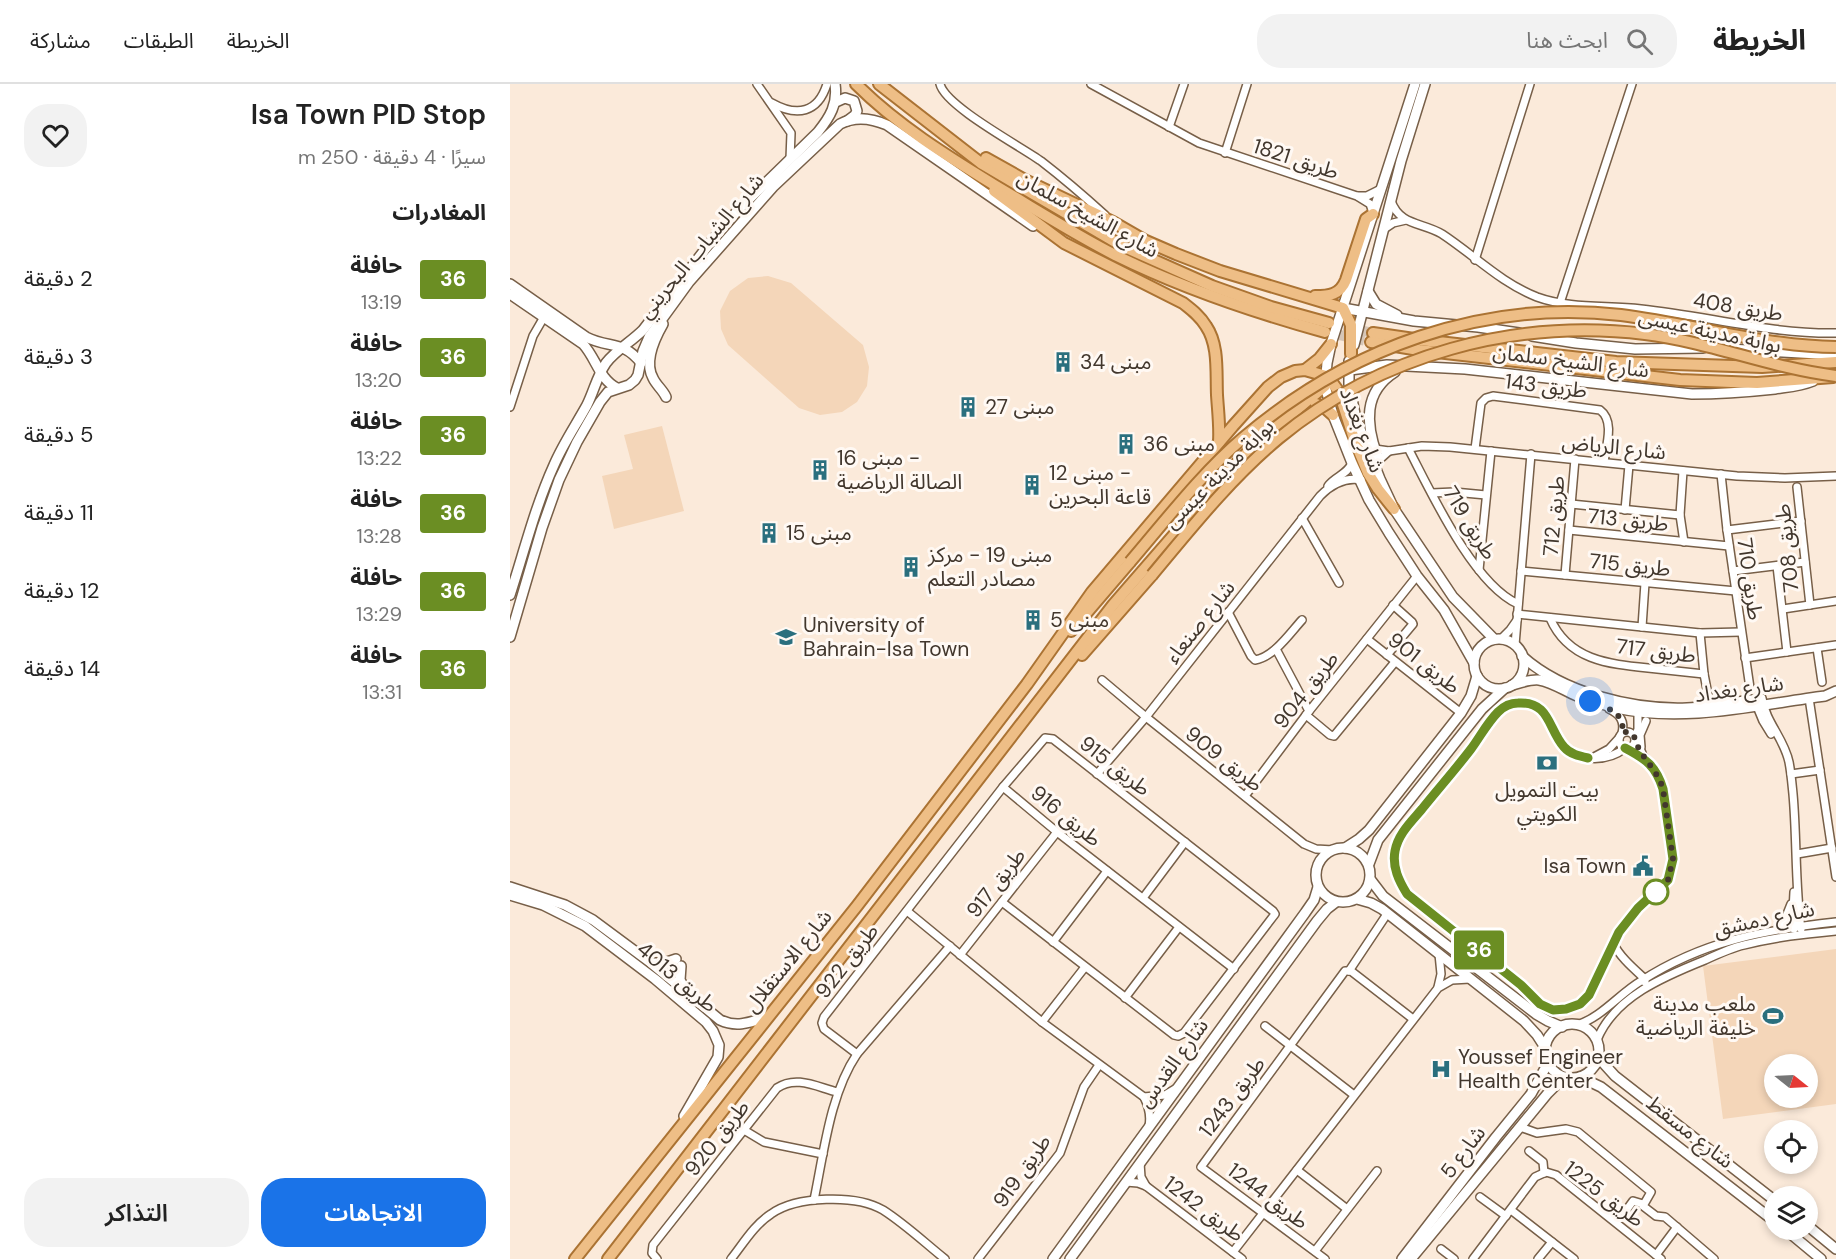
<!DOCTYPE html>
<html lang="ar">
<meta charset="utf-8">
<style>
:root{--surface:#fff;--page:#f2f2f2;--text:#222;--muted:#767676;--line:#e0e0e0;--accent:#1a73e8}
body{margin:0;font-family:"DM Sans","Noto Sans Arabic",sans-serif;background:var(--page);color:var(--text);direction:rtl;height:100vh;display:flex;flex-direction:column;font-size:22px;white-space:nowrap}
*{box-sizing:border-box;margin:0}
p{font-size:20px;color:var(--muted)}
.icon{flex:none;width:33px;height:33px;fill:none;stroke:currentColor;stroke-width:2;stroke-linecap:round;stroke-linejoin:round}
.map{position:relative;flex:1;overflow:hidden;direction:ltr}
.details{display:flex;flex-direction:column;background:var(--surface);width:510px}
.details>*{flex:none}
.badge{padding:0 12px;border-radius:4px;font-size:21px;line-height:39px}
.needle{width:39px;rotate:108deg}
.fabs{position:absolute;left:1254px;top:970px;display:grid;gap:12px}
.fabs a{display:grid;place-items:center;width:54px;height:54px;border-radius:50%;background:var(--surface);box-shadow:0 3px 9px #0003;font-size:30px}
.you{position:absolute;width:30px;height:30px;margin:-15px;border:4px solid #fff;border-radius:50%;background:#1a73e8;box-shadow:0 0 0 9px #1a73e833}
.map>.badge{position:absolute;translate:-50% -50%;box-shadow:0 0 0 3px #fff}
h2{padding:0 24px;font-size:22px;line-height:54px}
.round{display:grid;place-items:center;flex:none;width:63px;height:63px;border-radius:24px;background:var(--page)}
.headline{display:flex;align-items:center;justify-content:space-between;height:102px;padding:0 24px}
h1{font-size:28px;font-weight:600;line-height:45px}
.button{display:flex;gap:12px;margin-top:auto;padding:12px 24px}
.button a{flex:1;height:69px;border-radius:24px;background:var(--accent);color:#fff;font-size:24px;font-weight:600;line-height:69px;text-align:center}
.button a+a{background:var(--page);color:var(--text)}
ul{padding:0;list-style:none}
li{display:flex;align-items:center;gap:18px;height:78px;padding:0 24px}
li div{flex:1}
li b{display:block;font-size:22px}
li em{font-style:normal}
li .badge{min-width:66px;font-weight:700;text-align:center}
header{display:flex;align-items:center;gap:36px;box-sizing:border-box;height:84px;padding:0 30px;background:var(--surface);border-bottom:2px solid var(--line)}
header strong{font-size:28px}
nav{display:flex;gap:33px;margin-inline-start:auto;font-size:21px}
.search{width:420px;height:54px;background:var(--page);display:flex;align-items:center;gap:15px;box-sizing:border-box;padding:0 21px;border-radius:24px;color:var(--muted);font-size:22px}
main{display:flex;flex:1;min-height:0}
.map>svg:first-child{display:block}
</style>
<header>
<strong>الخريطة</strong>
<div class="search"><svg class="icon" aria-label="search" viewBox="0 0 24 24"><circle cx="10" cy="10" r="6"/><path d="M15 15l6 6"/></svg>ابحث هنا</div>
<nav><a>الخريطة</a><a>الطبقات</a><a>مشاركة</a></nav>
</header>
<main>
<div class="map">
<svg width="1326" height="1175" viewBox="0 0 1326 1175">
<rect width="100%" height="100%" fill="#fbeada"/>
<!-- garden -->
<g fill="#f4d6b9" fill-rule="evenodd">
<polygon points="258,192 281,199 353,261 359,283 357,302 347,318 332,328 310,331 289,324 218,261 211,245 210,227 220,207 238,194"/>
<polygon points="152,342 174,427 104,445 92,392 123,385 114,351"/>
<path d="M1326 865V1020L1213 1035 1193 882ZM1264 981H1298V1014H1264Z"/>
</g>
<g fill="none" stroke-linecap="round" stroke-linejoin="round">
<!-- primary-tunnel -->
<g stroke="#d6c6b7" stroke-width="10" stroke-dasharray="10 5" stroke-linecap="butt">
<polyline points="819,239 863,249"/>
<polyline points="815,248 861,258"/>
</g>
<!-- street casing -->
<g stroke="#775f48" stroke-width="10">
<g id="street">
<polyline points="247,0 281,49 280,75"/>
<path d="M430 0C435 22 510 62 531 77 553 94 574 112 595 131"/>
<polyline points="581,0 689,59 847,112 860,120 863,129"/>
<path d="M262 19C287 33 308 29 317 0"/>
<polyline points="659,43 674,0"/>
<polyline points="715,69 737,0"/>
<polyline points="848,112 857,112 871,105"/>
<path d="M881 117C890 142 912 138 932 150 964 171 991 199 1027 213 1060 225 1097 221 1131 225 1197 232 1260 250 1326 249"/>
<polyline points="874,145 883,139 896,136"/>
<polyline points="965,176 1020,0"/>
<polyline points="1050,219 1122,0"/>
<polyline points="0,323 23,252 34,233"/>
<path d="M898 364C921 408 963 500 1008 520"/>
<polyline points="865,365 879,367 912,362 940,363 1227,392 1275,394 1326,392"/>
<path d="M965 365 971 319 976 314 983 312 1090 326C1105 337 1096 362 1094 378"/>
<polyline points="868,377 879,367"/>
<polyline points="1173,387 1170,431 1174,458"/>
<polyline points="1211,390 1217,446 1240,604"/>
<path d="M818 402C825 392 837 391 842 379"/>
<polyline points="1287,403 1300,521"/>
<polyline points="922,409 944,408 976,411"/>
<polyline points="1061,420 1170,431"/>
<polyline points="1115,426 1119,381"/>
<polyline points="792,434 829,499"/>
<polyline points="1059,446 1219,462"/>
<polyline points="1217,446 1291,437"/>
<polyline points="1267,482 1277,568"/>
<polyline points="969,486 981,367"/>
<polyline points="1011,487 1226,507"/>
<polyline points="1223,487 1295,478"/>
<polyline points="1055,491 1065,375"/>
<polyline points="1273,525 1326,517"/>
<path d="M718 528 741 572 745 576C764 573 780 549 792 536"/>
<polyline points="1007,530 1190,549 1231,548"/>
<path d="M1040 534C1058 576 1098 580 1138 584 1157 586 1176 588 1194 590"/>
<polyline points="1132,543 1135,499"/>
<polyline points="1190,549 1194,590 1199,616"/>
<polyline points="857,555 951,629"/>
<polyline points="991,555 1000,546 1007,536"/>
<polyline points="1005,561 1021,370"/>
<polyline points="1307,564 1312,598"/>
<polyline points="766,565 799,627"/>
<polyline points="877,571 903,540 902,538 883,521"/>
<polyline points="1235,574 1326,561"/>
<polyline points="592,596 636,633 794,760 806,765 823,766"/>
<path d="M1252 614C1256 639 1274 654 1279 678 1281 688 1282 700 1283 710 1287 755 1285 800 1291 845"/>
<polyline points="1299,614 1326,793"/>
<path d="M1008 619C1017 619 1026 621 1033 628 1042 637 1045 650 1052 660 1067 679 1098 678 1115 664L1135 674 1146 688 1151 696 1153 705 1163 775 1161 789 1158 796 1128 824 1109 848 1079 911 1070 920 1056 925 1043 926 1030 920 1011 901 898 810 889 796 885 783V768L892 749 960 666 981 635 995 622Z"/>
<polyline points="1246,620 1253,637 1261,650"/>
<path d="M1099 625C1110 630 1115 637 1112 649"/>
<polyline points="1128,626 1128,645 1125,654 1132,669"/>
<polyline points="796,631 820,651 824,652 885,578"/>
<circle cx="1117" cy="656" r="8"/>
<polyline points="1131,663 1130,651 1136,637"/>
<polyline points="1084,673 1099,665 1109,654"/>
<path d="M587 690 636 633 810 412C821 401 835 393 851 396"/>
<polyline points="1281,690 1310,686"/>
<polyline points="493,703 547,748 724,885"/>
<polyline points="735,712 796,631 907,492"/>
<polyline points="1287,770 1322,764"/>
<polyline points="1284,808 1283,827 1284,845"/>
<polyline points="633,814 675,758"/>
<path d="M397 827 532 938 634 1013C639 1023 641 1032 639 1042"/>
<polyline points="1268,843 1273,840 1281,820"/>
<polyline points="543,858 597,787"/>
<path d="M1103 859C1110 873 1123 884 1135 895V898"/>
<polyline points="450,871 547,748"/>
<polyline points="839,887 877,830"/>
<polyline points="928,903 931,890 929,870"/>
<polyline points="615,914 669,843"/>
<polyline points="532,938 575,883"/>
<path d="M1067 941C1092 933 1109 910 1131 897 1193 857 1254 846 1326 838"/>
<polyline points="755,942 844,1011"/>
<path d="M1087 956C1104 913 1155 892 1195 876 1208 870 1221 864 1234 861 1265 853 1295 850 1326 847"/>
<polyline points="347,970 314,945 312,939 314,933 493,703 535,654 543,655 763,827 765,830 674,949 668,952 664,951 492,818"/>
<polyline points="634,1013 655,1011 665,1005"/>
<polyline points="1010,1043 1027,1049 1056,1045 1068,1048 1141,1108 1133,1122 1146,1132 1155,1133 1204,1175"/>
<polyline points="234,1046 254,1058 313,1070"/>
<polyline points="1019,1067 1033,1078 1034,1089"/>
<polyline points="630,1079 631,1093 636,1102"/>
<polyline points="787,1086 837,1125"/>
<polyline points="616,1098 628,1099 636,1102 732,1175"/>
<polyline points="970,1113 996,1132"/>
<path d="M304 1116C314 1068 320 1010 347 970L440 862"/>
<polyline points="1001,1126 1064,1175"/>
<polyline points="1115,1128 1123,1117 1133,1120"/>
<polyline points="931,1165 944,1175"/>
<polyline points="805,1167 867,1087"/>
<polyline points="723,1168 928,904 942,896 960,895"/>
<polyline points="1146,1171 1167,1143"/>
<path d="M147 1175 142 1169 143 1161 267 1004C286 991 307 1003 327 1008"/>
<path d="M221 1175C233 1160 244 1141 261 1130 286 1112 346 1110 373 1126 395 1140 415 1159 435 1175"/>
<polyline points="468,1175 550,1069 574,1003 589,981"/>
<polyline points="815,1175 691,1083 835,887 841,887 903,935"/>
<polyline points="963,1175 1025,1093 1036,1088 1046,1091 1151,1175"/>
<polyline points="1028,1175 1042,1158"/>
</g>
</g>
<!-- secondary casing -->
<g stroke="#775f48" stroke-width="12">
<g id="secondary">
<polyline points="905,0 821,260 817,279 815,302 823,331 842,379 859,416 879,449 907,492 934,526 964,579"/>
<polyline points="326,18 335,14 344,17 347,27 345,31 337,37"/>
<path d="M0 200 76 253C100 265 113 256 131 279"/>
<polyline points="858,207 866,220 887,231"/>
<path d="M0 210 73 260C86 274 89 295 107 304"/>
<polyline points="833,224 904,237 968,243 1009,249"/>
<path d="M153 240C145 254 134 278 143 294 146 301 153 306 156 313"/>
<polyline points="1022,252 1066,259 1125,265 1193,264"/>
<polyline points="844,261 891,77 915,0"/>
<polyline points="1219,265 1326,271"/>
<polyline points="839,277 839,300 846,335 870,395 884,425 943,513 984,555"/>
<path d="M840 286 877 281 955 285 1182 310C1210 310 1237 308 1265 305 1278 303 1291 302 1303 297"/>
<path d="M867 371C856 340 853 308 885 288"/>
<path d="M0 511C14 468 25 423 44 381 53 360 66 341 77 321 84 307 87 292 96 279 106 266 121 258 133 246L200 159 229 125 308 48C320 33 328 20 325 0"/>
<path d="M0 553 32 444 49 396 67 358 90 318 98 308 119 301 125 296 128 291 133 267 139 253 179 198 263 103 330 40C345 32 361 34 377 41L523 142"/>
<circle cx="989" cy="580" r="25"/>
<path d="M1012 572C1053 609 1123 626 1177 624 1198 623 1220 619 1241 616"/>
<path d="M1002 601C1010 599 1020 595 1029 596 1042 598 1055 607 1067 612 1080 617 1093 621 1106 624 1175 639 1246 621 1315 612L1326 607"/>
<circle cx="833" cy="791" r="27"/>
<polyline points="835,764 849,755 859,746 951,629 961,612 967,592"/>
<polyline points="859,780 868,756 972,625 995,604"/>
<polyline points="860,795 873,812 1026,930 1038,937 1052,943"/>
<path d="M0 803 55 821 83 836 141 879 210 936C227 944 241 938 257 933"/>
<polyline points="0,811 33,821 75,842 145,895 196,938 203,947 209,961 208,973 174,1032"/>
<polyline points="847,815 861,819 872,825 1014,937 1027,951 1036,965"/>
<polyline points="142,879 154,879 166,875"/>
<polyline points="171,882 170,896 176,906"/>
<circle cx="1062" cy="967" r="27"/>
<polyline points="1089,972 1095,981 1105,992 1264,1116"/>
<polyline points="1070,993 1091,1003 1264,1137"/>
<polyline points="1298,1142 1326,1165"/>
<polyline points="1276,1146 1311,1175"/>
<polyline points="543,1175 795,829 804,816 808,803"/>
<polyline points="560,1175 807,837 817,825 826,818"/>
<polyline points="892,1175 986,1053 1021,1010 1038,979"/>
<polyline points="901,1175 1038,1009 1046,1001 1057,994"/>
</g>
</g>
<!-- primary casing -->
<g stroke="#ab7333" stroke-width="14">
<g id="primary">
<path d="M346 0C387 41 437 72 486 102 525 125 564 150 605 171 672 204 743 228 815 248"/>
<polyline points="369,0 472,80 612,162 702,202 761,223 819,239"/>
<polyline points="476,74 515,96 603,138 636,157 666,170 710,187 833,224 841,241 841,270"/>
<path d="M484 107 554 159 673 219C682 226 690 232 696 242 709 261 706 288 707 311 708 327 710 342 709 358"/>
<path d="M805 212C819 212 830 211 836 196L856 135 863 130"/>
<polyline points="863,249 911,256 1106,278 1252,283 1326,278"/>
<polyline points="861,258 909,266 1170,296 1247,299 1323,293"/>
<polyline points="795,286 809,275 821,260"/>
<polyline points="806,320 814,323 823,331"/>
<polyline points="561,547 620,478"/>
<polyline points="572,571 642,491"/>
<polyline points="65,1175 347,822 517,600 582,508 723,342 758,303 771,293 785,287 795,286 816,292 821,297 829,308 844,355 858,389 868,405 884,425"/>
<polyline points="98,1175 603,521 723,383 748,358 815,302"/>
</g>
</g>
<!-- street -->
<use href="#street" stroke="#fff" stroke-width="7"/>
<!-- secondary -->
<use href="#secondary" stroke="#fff" stroke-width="9"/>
<!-- primary -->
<use href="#primary" stroke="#eebe86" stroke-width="10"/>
<!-- primary-bridge casing -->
<g stroke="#ab7333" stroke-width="14" stroke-linecap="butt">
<g id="primary-bridge">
<path d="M620 478C656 436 691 390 733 354 839 264 972 215 1111 231 1183 240 1253 262 1326 263"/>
<path d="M642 491C682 443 721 394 769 354 870 271 1005 234 1135 250 1200 258 1261 284 1326 292"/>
</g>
</g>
<!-- primary-bridge -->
<use href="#primary-bridge" stroke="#eebe86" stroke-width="10"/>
</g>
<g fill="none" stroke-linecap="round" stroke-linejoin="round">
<!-- line casing -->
<g stroke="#fff" stroke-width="14">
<path id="line" d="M1078 674C1069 672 1060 670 1054 663 1038 645 1040 617 1008 619 1000 619 993 623 988 628 977 639 970 653 961 665 945 686 928 705 912 725 901 738 888 750 885 767 882 783 889 797 897 810L1011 901 1030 920 1043 926 1056 925 1070 920 1079 911 1109 848 1128 824 1158 796 1163 775 1153 705C1146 682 1136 675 1115 664"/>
</g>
<!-- line -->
<use href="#line" stroke="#6b8e23" stroke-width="9"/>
<!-- walk -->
<path stroke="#42372d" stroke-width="6" stroke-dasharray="0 10.8" d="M1080 617C1096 624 1116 628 1112 649 1116 648 1118 647 1122 650 1125 652 1126 659 1128 663 1136 678 1148 688 1153 705L1163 775 1158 796 1146 808"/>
</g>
<!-- icons -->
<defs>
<g id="building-bare" transform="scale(1.62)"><path d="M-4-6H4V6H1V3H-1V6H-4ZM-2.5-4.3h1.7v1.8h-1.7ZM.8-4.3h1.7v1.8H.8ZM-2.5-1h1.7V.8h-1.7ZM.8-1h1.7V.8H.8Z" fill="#2a6f7e" stroke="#fff9f4" stroke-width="2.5" paint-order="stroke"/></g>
<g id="school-bare" transform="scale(1.62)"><path d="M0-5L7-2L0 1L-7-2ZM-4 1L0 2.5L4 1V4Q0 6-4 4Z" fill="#2a6f7e" stroke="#fff9f4" stroke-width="2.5" paint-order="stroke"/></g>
<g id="bank-bare" transform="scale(1.62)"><path d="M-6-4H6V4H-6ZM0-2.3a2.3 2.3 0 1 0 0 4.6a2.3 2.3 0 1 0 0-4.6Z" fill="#2a6f7e" stroke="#fff9f4" stroke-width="2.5" paint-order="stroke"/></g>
<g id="civic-bare" transform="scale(1.62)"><path d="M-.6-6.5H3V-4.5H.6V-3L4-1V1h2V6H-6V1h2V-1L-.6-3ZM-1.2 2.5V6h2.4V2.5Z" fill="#2a6f7e" stroke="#fff9f4" stroke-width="2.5" paint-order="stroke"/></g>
<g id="stadium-bare" transform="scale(1.62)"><path d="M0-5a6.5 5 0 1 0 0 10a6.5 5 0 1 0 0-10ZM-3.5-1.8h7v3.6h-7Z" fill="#2a6f7e" stroke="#fff9f4" stroke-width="2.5" paint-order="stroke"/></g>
<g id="hospital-bare" transform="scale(1.62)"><path d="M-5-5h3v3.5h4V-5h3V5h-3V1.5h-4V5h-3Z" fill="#2a6f7e" stroke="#fff9f4" stroke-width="2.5" paint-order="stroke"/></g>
</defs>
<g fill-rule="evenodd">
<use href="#building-bare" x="553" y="278"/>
<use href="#building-bare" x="458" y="323"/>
<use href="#building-bare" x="616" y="360"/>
<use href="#building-bare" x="310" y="386"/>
<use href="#building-bare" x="522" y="401"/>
<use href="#building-bare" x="259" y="449"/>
<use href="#building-bare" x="401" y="483"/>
<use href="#building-bare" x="523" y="536"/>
<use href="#school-bare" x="276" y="553"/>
<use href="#bank-bare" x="1037" y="679"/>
<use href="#civic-bare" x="1133" y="782"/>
<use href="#stadium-bare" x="1263" y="932"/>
<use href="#hospital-bare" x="931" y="985"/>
</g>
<!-- markers -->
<circle fill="#fff" stroke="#6b8e23" stroke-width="3" cx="1146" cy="808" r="12"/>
<g text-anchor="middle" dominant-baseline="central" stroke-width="6" stroke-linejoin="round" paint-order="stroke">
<!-- street labels -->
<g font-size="21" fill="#42372d" stroke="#fff9f4">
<text transform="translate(786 75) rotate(18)">طريق 1821</text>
<text transform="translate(578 130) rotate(29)">شارع الشيخ سلمان</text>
<text transform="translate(191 162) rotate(-50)">شارع الشباب البحريني</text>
<text transform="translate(1228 223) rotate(9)">طريق 408</text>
<text transform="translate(1200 247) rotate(12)">بوابة مدينة عيسى</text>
<text transform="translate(1061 277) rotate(7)">شارع الشيخ سلمان</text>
<text transform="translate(1036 302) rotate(7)">طريق 143</text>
<text transform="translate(852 346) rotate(69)">شارع بغداد</text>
<text transform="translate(1104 363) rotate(6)">شارع الرياض</text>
<text transform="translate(709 390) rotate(-45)">بوابة مدينة عيسى</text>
<text transform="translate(1044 432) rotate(-85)">طريق 712</text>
<text transform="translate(1118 436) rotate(6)">طريق 713</text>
<text transform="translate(960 439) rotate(58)">طريق 719</text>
<text transform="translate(1277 464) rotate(-96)">طريق 708</text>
<text transform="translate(1120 481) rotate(6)">طريق 715</text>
<text transform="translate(1240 495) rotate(82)">طريق 710</text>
<text transform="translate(690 538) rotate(-52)">شارع صنعاء</text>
<text transform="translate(1146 567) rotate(7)">طريق 717</text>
<text transform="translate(914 579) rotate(38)">طريق 901</text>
<text transform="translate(1229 605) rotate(-8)">شارع بغداد</text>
<text transform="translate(796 606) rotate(-52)">طريق 904</text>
<text transform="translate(714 675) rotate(38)">طريق 909</text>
<text transform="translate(605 682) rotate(38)">طريق 915</text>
<text transform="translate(556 732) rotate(39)">طريق 916</text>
<text transform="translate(486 799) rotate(-52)">طريق 917</text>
<text transform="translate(1254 835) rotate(-12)">شارع دمشق</text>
<text transform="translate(278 877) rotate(-51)">شارع الاستقلال</text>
<text transform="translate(337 877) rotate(-52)">طريق 922</text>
<text transform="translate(167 893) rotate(40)">طريق 4013</text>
<text transform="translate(663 979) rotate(-54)">شارع القدس</text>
<text transform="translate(722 1013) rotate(-53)">طريق 1243</text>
<text transform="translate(1180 1048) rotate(38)">شارع مسقط</text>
<text transform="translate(207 1054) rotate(-52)">طريق 920</text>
<text transform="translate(953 1068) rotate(-53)">شارع 5</text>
<text transform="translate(512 1087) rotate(-55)">طريق 919</text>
<text transform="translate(1094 1110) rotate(37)">طريق 1225</text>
<text transform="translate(758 1112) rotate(37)">طريق 1244</text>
<text transform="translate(694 1125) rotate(37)">طريق 1242</text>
</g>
<!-- poi labels -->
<g font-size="21" fill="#42372d" stroke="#fff9f4" text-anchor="start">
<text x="570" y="278">مبنى 34</text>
<text x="475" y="323">مبنى 27</text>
<text x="633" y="360">مبنى 36</text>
<text x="327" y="374">مبنى 16 -<tspan x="327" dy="24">الصالة الرياضية</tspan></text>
<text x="539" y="389">مبنى 12 -<tspan x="539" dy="24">قاعة البحرين</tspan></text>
<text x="276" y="449">مبنى 15</text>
<text x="418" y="471">مبنى 19 - مركز<tspan x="418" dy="24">مصادر التعلم</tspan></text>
<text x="540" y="536">مبنى 5</text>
<text x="293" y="541">University of<tspan x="293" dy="24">Bahrain-Isa Town</tspan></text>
<text x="1037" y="706" text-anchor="middle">بيت التمويل<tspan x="1037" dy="24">الكويتي</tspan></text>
<text x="1116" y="782" text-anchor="end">Isa Town</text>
<text x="1246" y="920" text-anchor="end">ملعب مدينة<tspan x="1246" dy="24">خليفة الرياضية</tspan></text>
<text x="948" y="973">Youssef Engineer<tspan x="948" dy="24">Health Center</tspan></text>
</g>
</g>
</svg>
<div class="fabs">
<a><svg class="needle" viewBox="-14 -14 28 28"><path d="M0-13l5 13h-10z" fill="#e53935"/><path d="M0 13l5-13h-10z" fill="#767676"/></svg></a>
<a><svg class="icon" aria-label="locate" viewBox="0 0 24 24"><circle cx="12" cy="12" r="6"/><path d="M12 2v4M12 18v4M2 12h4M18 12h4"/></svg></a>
<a><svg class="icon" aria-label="layers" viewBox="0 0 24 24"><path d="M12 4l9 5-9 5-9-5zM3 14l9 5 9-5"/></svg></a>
</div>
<div class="you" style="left:1080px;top:617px"></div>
<b class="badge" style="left:969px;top:866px;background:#6b8e23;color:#fff">36</b>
</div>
<section class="details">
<div class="headline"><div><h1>Isa Town PID Stop</h1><p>سيرًا · 4 دقيقة · 250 m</p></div><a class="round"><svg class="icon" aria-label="heart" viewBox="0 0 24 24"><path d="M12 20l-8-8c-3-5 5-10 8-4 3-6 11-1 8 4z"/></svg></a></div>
<h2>المغادرات</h2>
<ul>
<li><span class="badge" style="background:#6b8e23;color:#fff">36</span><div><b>حافلة</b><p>13:19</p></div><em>2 دقيقة</em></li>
<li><span class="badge" style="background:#6b8e23;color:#fff">36</span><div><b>حافلة</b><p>13:20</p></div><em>3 دقيقة</em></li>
<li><span class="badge" style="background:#6b8e23;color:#fff">36</span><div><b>حافلة</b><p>13:22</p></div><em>5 دقيقة</em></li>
<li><span class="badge" style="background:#6b8e23;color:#fff">36</span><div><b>حافلة</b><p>13:28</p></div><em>11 دقيقة</em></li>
<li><span class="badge" style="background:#6b8e23;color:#fff">36</span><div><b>حافلة</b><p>13:29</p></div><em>12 دقيقة</em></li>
<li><span class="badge" style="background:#6b8e23;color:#fff">36</span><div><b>حافلة</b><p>13:31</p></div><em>14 دقيقة</em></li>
</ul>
<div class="button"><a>الاتجاهات</a><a>التذاكر</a></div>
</section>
</main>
